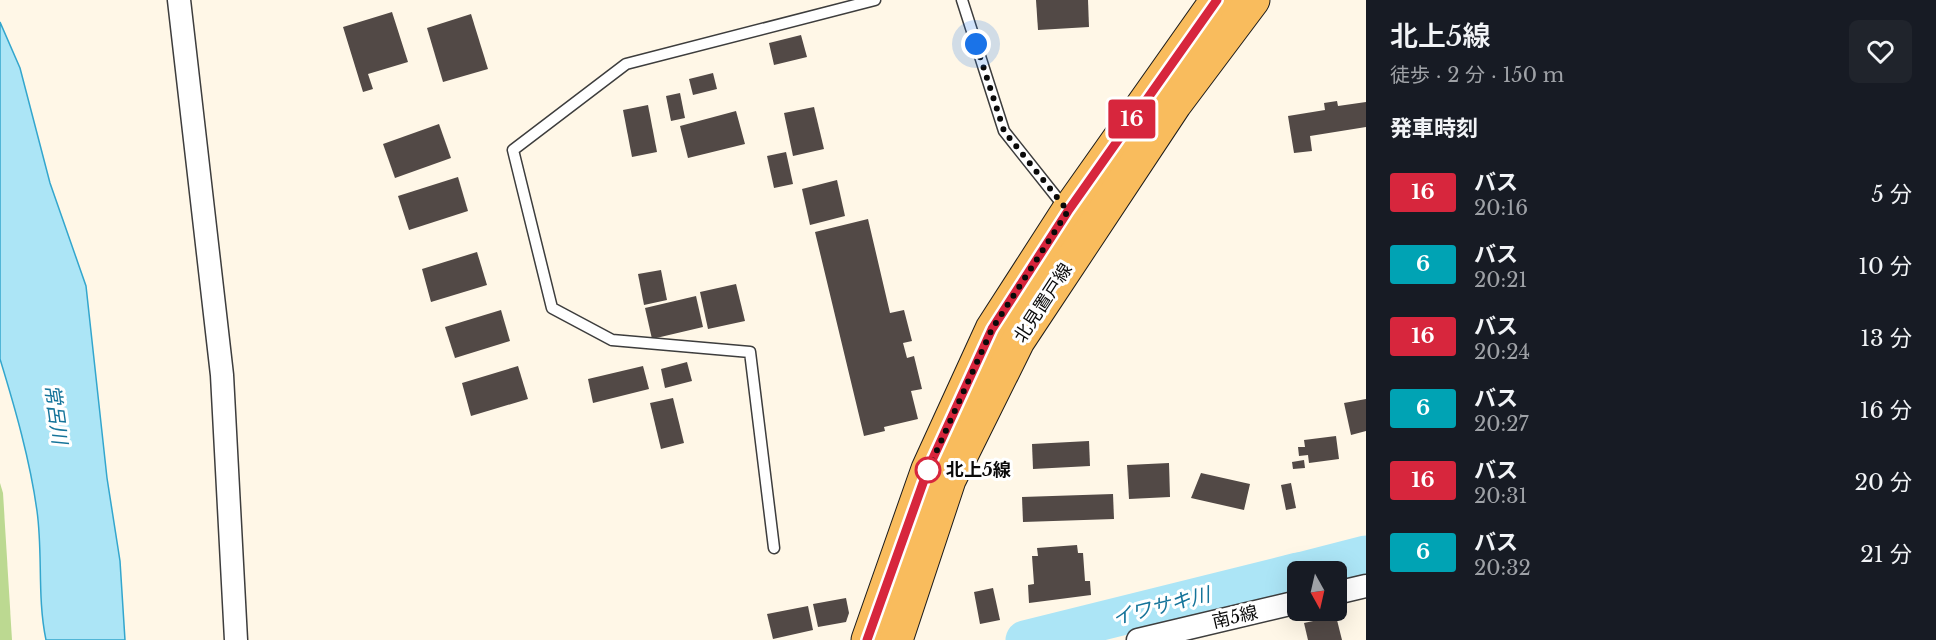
<!DOCTYPE html>
<html lang="ja">
<meta charset="utf-8">
<style>
:root{--surface:#171b24;--page:#20242c;--text:#f1f3f6;--muted:#9ea1a6}
body{margin:0;font-family:"Libre Baskerville","Noto Sans JP",serif;background:var(--page);color:var(--text);height:100vh;display:flex;flex-direction:column;font-size:22px;white-space:nowrap}
*{box-sizing:border-box;margin:0}
p{font-size:20px;color:var(--muted)}
.icon{flex:none;width:33px;height:33px;fill:none;stroke:currentColor;stroke-width:2;stroke-linecap:round;stroke-linejoin:round}
.map{position:relative;flex:1;overflow:hidden}
.drawer{display:flex;flex-direction:column;background:var(--surface);width:570px}
.drawer>*{flex:none}
.badge{padding:0 12px;border-radius:4px;font-size:21px;line-height:39px}
.needle{width:39px;rotate:172deg}
.tools{position:absolute;left:1287px;top:561px;display:grid;gap:12px}
.tools a{display:grid;place-items:center;width:60px;height:60px;border-radius:9px;background:var(--surface);box-shadow:0 6px 24px #0002;font-size:30px}
.you{position:absolute;width:30px;height:30px;margin:-15px;border:4px solid #fff;border-radius:50%;background:#1a73e8;box-shadow:0 0 0 9px #1a73e833}
.map>.badge{position:absolute;translate:-50% -50%;box-shadow:0 0 0 3px #fff}
h2{padding:0 24px;font-size:22px;line-height:54px}
.round{display:grid;place-items:center;flex:none;width:63px;height:63px;border-radius:9px;background:var(--page)}
.headline{display:flex;align-items:center;justify-content:space-between;height:102px;padding:0 24px}
h1{font-size:28px;font-weight:600;line-height:45px}
ul{padding:0;list-style:none}
li{display:flex;align-items:center;gap:18px;height:72px;padding:0 24px}
li div{flex:1}
li b{display:block;font-size:22px}
li em{font-style:normal}
li .badge{min-width:66px;font-weight:700;text-align:center}
main{display:flex;flex:1;min-height:0}
.map>svg:first-child{display:block}
</style>
<main>
<div class="map">
<svg width="1366" height="640" viewBox="0 0 1366 640">
<rect width="100%" height="100%" fill="#fff7e7"/>
<!-- forest -->
<polygon fill="#bcd991" points="0,483 3,493 12,640 0,640"/>
<!-- water -->
<path fill="#ace5f6" stroke="#33a6cd" stroke-width="1.5" d="M0 22 20 68 50 183 86 286 107 478 120 561 125 640H46C37 597 43 554 37 511 30 460 15 408 0 359Z"/>
<g fill="none" stroke-linecap="round" stroke-linejoin="round">
<!-- river -->
<g stroke="#ace5f6" stroke-width="39">
<polyline points="1300,572 1366,555"/>
<polyline points="1025,640 1298,572"/>
</g>
</g>
<!-- building -->
<g fill="#524946">
<polygon points="1036,0 1088,0 1089,27 1038,30"/>
<polygon points="392,12 408,62 368,74 373,89 363,92 343,27"/>
<polygon points="471,14 488,69 443,82 427,28"/>
<polygon points="801,35 807,57 774,65 769,43"/>
<polygon points="713,73 717,89 693,95 689,79"/>
<polygon points="680,93 685,118 671,121 666,96"/>
<polygon points="1337,101 1338,106 1366,102 1366,127 1310,136 1312,151 1294,153 1288,116 1325,110 1324,103"/>
<polygon points="648,105 657,152 632,157 623,110"/>
<polygon points="814,107 824,149 793,156 784,113"/>
<polygon points="736,111 745,144 688,158 680,126"/>
<polygon points="439,124 451,158 395,178 383,144"/>
<polygon points="786,152 793,184 774,188 767,156"/>
<polygon points="458,177 468,211 409,230 398,196"/>
<polygon points="837,180 845,216 810,225 802,189"/>
<polygon points="868,219 890,313 904,310 912,341 903,343 907,358 914,356 922,389 911,391 918,419 884,427 885,431 864,436 815,232"/>
<polygon points="477,252 487,285 431,302 422,269"/>
<polygon points="661,270 667,300 644,305 638,274"/>
<polygon points="736,284 745,321 708,329 700,292"/>
<polygon points="696,296 703,327 652,339 645,308"/>
<polygon points="501,310 510,341 455,358 445,327"/>
<polygon points="687,362 692,381 665,388 661,369"/>
<polygon points="518,366 528,399 471,416 462,383"/>
<polygon points="643,366 649,389 593,403 588,379"/>
<polygon points="673,398 684,443 661,449 650,403"/>
<polygon points="1366,399 1366,431 1351,435 1344,403"/>
<polygon points="1336,436 1339,459 1309,463 1308,455 1299,456 1298,447 1305,447 1304,440"/>
<polygon points="1089,441 1090,466 1033,469 1032,444"/>
<polygon points="1304,460 1305,468 1293,469 1292,462"/>
<polygon points="1169,463 1170,497 1129,499 1127,465"/>
<polygon points="1201,473 1250,484 1244,510 1191,498"/>
<polygon points="1291,483 1296,508 1286,510 1281,485"/>
<polygon points="1113,494 1114,519 1023,522 1022,497"/>
<polygon points="1077,545 1078,553 1083,553 1085,581 1090,581 1091,595 1029,603 1028,585 1034,584 1032,556 1038,556 1037,548"/>
<polygon points="993,588 1000,620 980,624 974,592"/>
<polygon points="846,598 849,613 846,622 818,627 813,604"/>
<polygon points="808,606 813,630 773,639 767,614"/>
<polygon points="1336,616 1342,640 1308,640 1304,623"/>
</g>
<g fill="none" stroke-linecap="round" stroke-linejoin="round">
<!-- service casing -->
<g stroke="#3d3d3d" stroke-width="13">
<g id="service">
<polyline points="962,0 1004,131 1066,209"/>
<polyline points="774,548 750,352 612,340 552,308 513,150 626,64 875,0"/>
</g>
</g>
<!-- minor casing -->
<g stroke="#3d3d3d" stroke-width="25">
<g id="minor">
<polyline points="179,0 222,375 236,640"/>
<polyline points="1336,593 1366,586"/>
<polyline points="1138,640 1298,602"/>
</g>
</g>
<!-- primary casing -->
<g stroke="#1b1b1b" stroke-width="35">
<g id="primary">
<polyline points="868,640 928,469 992,329 1068,211 1217,0"/>
<polyline points="896,640 949,480 1018,341 1175,104 1253,0"/>
</g>
</g>
<!-- service -->
<use href="#service" stroke="#fff" stroke-width="10"/>
<!-- minor -->
<use href="#minor" stroke="#fff" stroke-width="22"/>
<!-- primary -->
<use href="#primary" stroke="#f9bc5d" stroke-width="33"/>
</g>
<g fill="none" stroke-linecap="round" stroke-linejoin="round">
<!-- line casing -->
<g stroke="#fff" stroke-width="14">
<polyline id="line" points="867,640 928,469 992,329 1068,211 1217,0"/>
</g>
<!-- line -->
<use href="#line" stroke="#d7263d" stroke-width="9"/>
<!-- walk -->
<polyline stroke="#0a0a0a" stroke-width="6" stroke-dasharray="0 10.8" points="928,470 992,329 1068,211 1004,131 976,44"/>
</g>
<!-- markers -->
<circle fill="#fff" stroke="#d7263d" stroke-width="3" cx="928" cy="470" r="12"/>
<g text-anchor="middle" dominant-baseline="central" stroke-width="6" stroke-linejoin="round" paint-order="stroke">
<!-- street labels -->
<g font-size="18" fill="#0a0a0a" stroke="#fff">
<text transform="translate(1043 303) rotate(-57)">北見置戸線</text>
<text transform="translate(1235 617) rotate(-13)">南5線</text>
</g>
<!-- stop labels -->
<g font-size="18" font-weight="bold" fill="#0a0a0a" stroke="#fff" text-anchor="start">
<text x="946" y="470">北上5線</text>
</g>
<!-- water labels -->
<g font-size="20" font-style="italic" fill="#15749a" stroke="#fff">
<text transform="translate(56 414) rotate(82)">常呂川</text>
<text transform="translate(1161 606) rotate(-14)">イワサキ川</text>
</g>
</g>
</svg>
<div class="tools">
<a><svg class="needle" viewBox="-14 -14 28 28"><path d="M0-13l5 13h-10z" fill="#e53935"/><path d="M0 13l5-13h-10z" fill="#9ea1a6"/></svg></a>
</div>
<div class="you" style="left:976px;top:44px"></div>
<b class="badge" style="left:1132px;top:119px;background:#d7263d;color:#fff">16</b>
</div>
<section class="drawer">
<div class="headline"><div><h1>北上5線</h1><p>徒歩 · 2 分 · 150 m</p></div><a class="round"><svg class="icon" aria-label="heart" viewBox="0 0 24 24"><path d="M12 20l-8-8c-3-5 5-10 8-4 3-6 11-1 8 4z"/></svg></a></div>
<h2>発車時刻</h2>
<ul>
<li><span class="badge" style="background:#d7263d;color:#fff">16</span><div><b>バス</b><p>20:16</p></div><em>5 分</em></li>
<li><span class="badge" style="background:#00a3b4;color:#fff">6</span><div><b>バス</b><p>20:21</p></div><em>10 分</em></li>
<li><span class="badge" style="background:#d7263d;color:#fff">16</span><div><b>バス</b><p>20:24</p></div><em>13 分</em></li>
<li><span class="badge" style="background:#00a3b4;color:#fff">6</span><div><b>バス</b><p>20:27</p></div><em>16 分</em></li>
<li><span class="badge" style="background:#d7263d;color:#fff">16</span><div><b>バス</b><p>20:31</p></div><em>20 分</em></li>
<li><span class="badge" style="background:#00a3b4;color:#fff">6</span><div><b>バス</b><p>20:32</p></div><em>21 分</em></li>
</ul>
</section>
</main>
